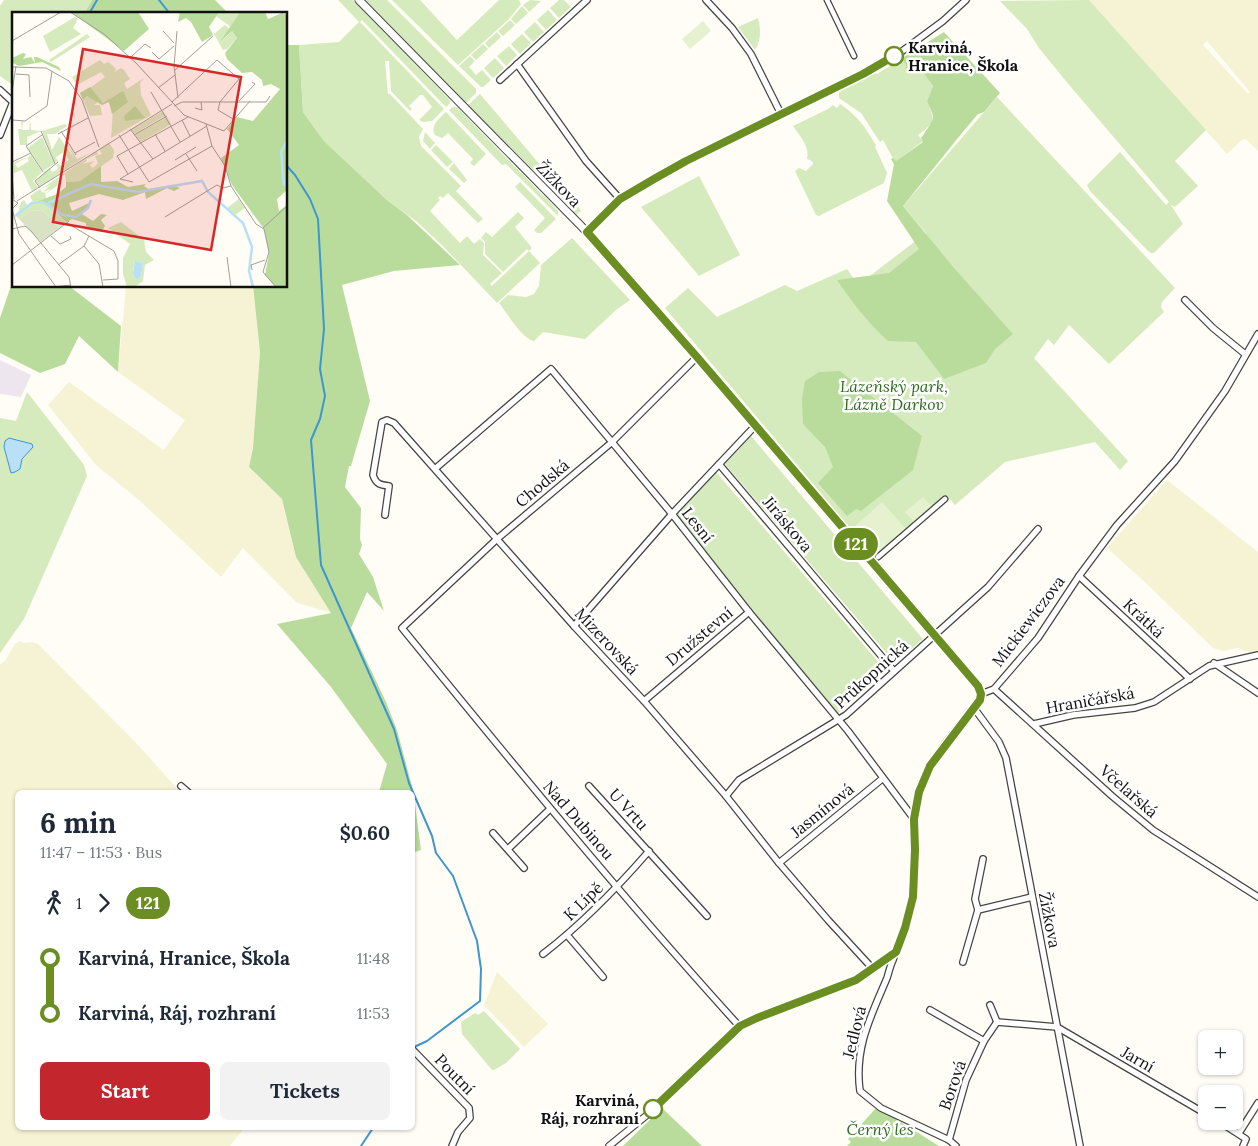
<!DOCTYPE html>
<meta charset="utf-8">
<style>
:root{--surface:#fff;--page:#f2f2f3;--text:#1f2937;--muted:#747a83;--accent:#c4262e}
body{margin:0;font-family:Lora,serif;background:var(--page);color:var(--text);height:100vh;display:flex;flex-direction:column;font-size:19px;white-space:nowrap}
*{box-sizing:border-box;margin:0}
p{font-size:16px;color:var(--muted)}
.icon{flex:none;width:28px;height:28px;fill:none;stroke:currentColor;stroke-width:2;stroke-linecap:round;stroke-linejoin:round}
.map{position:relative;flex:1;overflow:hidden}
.panel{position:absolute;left:15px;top:790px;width:400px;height:340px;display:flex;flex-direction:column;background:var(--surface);border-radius:8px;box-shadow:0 1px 4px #0004}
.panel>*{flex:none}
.badge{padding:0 10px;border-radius:16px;font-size:18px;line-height:32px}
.controls{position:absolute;left:1198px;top:1030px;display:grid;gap:10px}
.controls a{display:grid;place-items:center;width:45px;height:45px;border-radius:8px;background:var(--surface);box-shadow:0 1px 4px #0004;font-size:25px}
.map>.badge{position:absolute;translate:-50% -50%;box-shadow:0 0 0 2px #fff}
.legs{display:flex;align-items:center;gap:8px;height:55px;padding:0 25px;font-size:16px}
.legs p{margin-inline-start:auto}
.overview{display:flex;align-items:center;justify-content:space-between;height:85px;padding:0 25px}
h1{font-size:28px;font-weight:700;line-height:38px}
.primary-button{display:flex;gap:10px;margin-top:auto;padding:10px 25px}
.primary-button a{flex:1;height:58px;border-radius:8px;background:var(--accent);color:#fff;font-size:20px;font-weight:700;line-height:58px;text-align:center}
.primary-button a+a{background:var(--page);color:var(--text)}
ul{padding:0 25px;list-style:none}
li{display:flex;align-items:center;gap:18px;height:55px;font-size:19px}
li i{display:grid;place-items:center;width:8px;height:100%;margin:0 6px;background:currentColor}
li i::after{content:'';width:12px;height:12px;margin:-6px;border:4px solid;border-radius:50%;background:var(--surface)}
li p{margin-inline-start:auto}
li:first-child i{background:linear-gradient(#0000 50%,currentColor 0)}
li:last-child i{background:linear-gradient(currentColor 50%,#0000 0)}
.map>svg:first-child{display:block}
</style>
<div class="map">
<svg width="1258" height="1146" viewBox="0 0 1258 1146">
<rect width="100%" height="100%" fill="#fffdf5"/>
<!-- industrial -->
<polygon fill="#eee6ef" points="0,360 31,375 21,397 0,394"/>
<!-- farmland -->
<g fill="#f6f3d4" fill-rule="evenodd">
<path d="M1089 0H1258V151L1246 139 1242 140 1227 154ZM1207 41 1250 92 1248 94 1203 45Z"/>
<polygon points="126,286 253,286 260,352 253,448 249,467 282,499 296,557 332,613 297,603 243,548 221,577 139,500 97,466 48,405 69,382 164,450 185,420 118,372"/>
<polygon points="1167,480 1258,552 1258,652 1251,653 1237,648 1223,651 1213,648 1148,585 1107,548"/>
<polygon points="20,641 24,643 32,642 38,644 139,746 180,792 18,792 18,1128 244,1128 230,1146 0,1146 0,665 5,661 15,644"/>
<polygon points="497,972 548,1024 524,1047 484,1005"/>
</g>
<!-- green -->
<g fill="#d5ebbd">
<polygon points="4,0 92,0 84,14 14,14 14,86 0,76 0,6"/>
<polygon points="338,0 353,0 449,99 450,103 446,107 362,20 360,22 444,109 432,121 423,122 419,120 432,107 423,95 420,95 409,106 412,109 410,111 391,91 389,61 385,61 388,94 390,94 423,129 419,137 421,146 461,186 456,191 483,219 478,223 448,193 443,198 440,196 438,198 440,200 430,211 460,243 467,236 474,244 480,239 484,243 483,255 502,273 490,284 492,286 529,251 527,249 503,272 485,254 485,242 481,238 486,232 492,237 518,212 524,218 515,227 532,248 529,251 540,263 497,303 441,244 416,221 388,201 324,141 303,112 299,45 339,42 359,22"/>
<polygon points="365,0 387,0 476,89 476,93 466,103"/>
<polygon points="392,0 420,0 457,40 499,0 519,0 521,4 508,20 458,65"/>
<polygon points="530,0 541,1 529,12 523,5"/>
<polygon points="559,0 564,0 571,7 559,18 550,8"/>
<polygon points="1089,0 1206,130 1175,161 1198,186 1175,207 1171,205 1183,224 1154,253 1151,253 1148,251 1090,191 1087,185 1120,152 1166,205 1169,202 1065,80 1039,48 1027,29 1000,1"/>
<polygon points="522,6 528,13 516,24 511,19"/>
<polygon points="548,10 557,20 546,30 537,20"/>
<path d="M758 18C761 30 761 40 755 50L738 27Z"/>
<polygon points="510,20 515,25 503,36 498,31"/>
<polygon points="535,22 544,32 533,42 524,32"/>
<polygon points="497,32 501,37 489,48 485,43"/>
<polygon points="522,34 531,43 520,54 511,44"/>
<polygon points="483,44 488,49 476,60 471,55"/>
<polygon points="509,46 517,55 506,66 497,56"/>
<polygon points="470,56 475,61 469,67 476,75 482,70 491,80 483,87 481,87 459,66"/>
<polygon points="495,58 504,68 493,78 484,68"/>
<path d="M903 58 906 65 924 74 933 86 927 101C935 123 937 120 918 135L923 141 895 162 883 140 880 142 861 113 839 98V92L874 73 877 74Z"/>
<polygon points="480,94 547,173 546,175 541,171 538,174 531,170 468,105"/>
<polygon points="997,97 1175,288 1162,302 1161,307 1164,312 1109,364 1069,325 1054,345 1048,339 1034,358 1128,461 1120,470 1095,442 1005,462 955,505 949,498 877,560 665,308 688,288 717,317 785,285 797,291 847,269 858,285 926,233 903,206"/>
<path d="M840 104C858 116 865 127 876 145L875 147 887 173 884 183 819 216 816 215 795 171 799 168 806 171 813 164 812 161 807 159C810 147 800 136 793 126L828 109 833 105 837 108Z"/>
<polygon points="453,107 457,107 520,172 519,173 521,172 544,197 543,198 545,197 558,211 558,216 506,164 502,165 449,110"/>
<path d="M446 112 486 154 474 166 470 163 473 159 448 133 442 138 435 135C430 125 439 119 446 112Z"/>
<polygon points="425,132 435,143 430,149 423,141"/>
<polygon points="436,145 453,162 447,167 431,150"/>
<polygon points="454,163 467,180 464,183 449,169"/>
<polygon points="699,176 740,255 699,276 641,207"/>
<polygon points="520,182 556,219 541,233 537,233 534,230 545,218 515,187"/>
<polygon points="565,193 580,209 581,211 576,215 561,196"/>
<path d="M572 238 630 300 616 310 585 339 543 332 534 341C522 339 507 313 499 303L508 295 526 297 534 294 539 286 541 265Z"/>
<polygon points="27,392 84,465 87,476 24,619 0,653 0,418 16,421"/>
<polygon points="751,436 923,639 895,663 725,464"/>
<polygon points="716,472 886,671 837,714 678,519 677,513"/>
<polygon points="484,1011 520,1049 506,1063 494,1070 492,1070 462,1034 461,1022 475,1013 478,1015"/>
</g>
<!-- forest -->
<g fill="#b9dc9c">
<polygon points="92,0 215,0 229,14 84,14"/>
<path d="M944 32 1000 93 984 112 978 114 962 133 903 206 954 268 1013 334 995 349 986 363 944 379 916 342 888 341C868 323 852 302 837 280L889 273 919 249 887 201 894 164 891 159 893 158 896 161 923 142 921 138C924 135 925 131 928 128 937 115 932 115 927 101L933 86 924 74 908 73 906 71V65L903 60 904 57Z"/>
<polygon points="286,45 299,45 303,112 324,141 388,201 407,215 460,265 394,271 342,285 370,401 351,466 349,466 345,487 361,508 360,539 362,545 359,554 373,577 384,611 367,592 351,628 386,702 397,730 413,790 421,850 413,853 412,792 379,792 387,764 331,687 277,624 331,613 296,557 282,499 249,467 253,448 260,352 253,286 286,286"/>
<polygon points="12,235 14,235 14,286 69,286 121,326 118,372 79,336 65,364 40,373 0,353 0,318 14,277"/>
<polygon points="840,371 922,436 913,470 861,511 856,509 847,516 818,483 833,467 825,447 803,424 802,398 805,381 819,372"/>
<polygon points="877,1107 939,1146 847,1146 851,1142 848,1139"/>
<polygon points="662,1108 702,1146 623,1146"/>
</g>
<!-- pitch -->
<g fill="#e6f2cf">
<polygon points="703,21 711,31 690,49 682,39"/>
<polygon points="923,497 932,507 914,522 905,512"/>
<polygon points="882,502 906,529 880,552 856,525"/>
</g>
<!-- water -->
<polygon fill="#b9e0f7" stroke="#3f96cf" points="9,438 32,444 33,447 22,459 20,469 15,472 11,473 4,447 5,441"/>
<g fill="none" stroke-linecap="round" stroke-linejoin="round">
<!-- stream -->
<g stroke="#3f96cf" stroke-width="2">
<polyline points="159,0 170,14"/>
<polyline points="89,14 97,0"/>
<polyline points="286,165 295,175 310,199 318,219 324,329 320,369 325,396 320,419 311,440 321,565 394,729 409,783 432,836 436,853 453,876 477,941 481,969 480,1001 427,1041 412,1048"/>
<polyline points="361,1146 373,1128"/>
</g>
<!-- pedestrian casing -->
<g stroke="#444" stroke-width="7">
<g id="pedestrian">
<polyline points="827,0 854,56"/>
<polyline points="878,557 945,499"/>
</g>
</g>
<!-- minor casing -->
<g stroke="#444" stroke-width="8">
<g id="minor">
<polyline points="706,0 732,28 751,54 781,114"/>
<polyline points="517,64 586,161 620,199"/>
<polyline points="500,80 587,0"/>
<polyline points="0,90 14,103"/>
<polyline points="0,135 13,102"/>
<polyline points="587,232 620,199 654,179 686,161 863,74 897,55 943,21 966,0"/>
<polyline points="1185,300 1213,328 1245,354"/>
<path d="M697 357 611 443 497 539 402 628C512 763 623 898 740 1027"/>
<polyline points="719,464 894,671"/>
<polyline points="436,468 551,369 672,514 749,612 848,731 914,819"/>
<path d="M385 515 389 486C380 485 376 484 373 475L382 422 387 420 394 423 574 626 644 701 726 796 779 863 828 920 873 969"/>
<polyline points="1079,576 1190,679"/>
<polyline points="574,626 672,514 755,426"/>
<polyline points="1214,663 1258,693"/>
<polyline points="994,689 1112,796 1153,830 1258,897"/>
<polyline points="644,701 749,612"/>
<polyline points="974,708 999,742 1006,758 1080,1146"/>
<polyline points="1034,724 1073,715 1135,708 1154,702 1209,666 1258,655"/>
<polyline points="181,786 188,792"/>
<polyline points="589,786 707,916"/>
<polyline points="726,796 739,780 846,715 988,587 1038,529"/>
<polyline points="493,833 524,868"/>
<polyline points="508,849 550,809"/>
<polyline points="983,859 975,899 978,910 1032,897"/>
<polyline points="779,863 882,779"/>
<polyline points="567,935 603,977"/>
<path d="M543 954C582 924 616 889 649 851"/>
<polyline points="963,962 978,910"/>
<polyline points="990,1005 997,1022"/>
<polyline points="930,1010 984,1041"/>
<polyline points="412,1049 469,1108 470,1118 458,1132 452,1146"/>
<polyline points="1218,1121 1246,1139 1243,1146"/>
<polyline points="1239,1133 1258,1103"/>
<polyline points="949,1140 966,1080 984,1041 997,1022 1057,1027 1206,1114"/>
<polyline points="609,1146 647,1115 740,1027 757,1018 856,980 894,953"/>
<path d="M956 1146 949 1140 881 1108 860 1091C854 1048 871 1016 887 978 889 972 890 966 893 960 900 939 908 920 913 898 919 863 908 826 919 792 930 757 958 728 980 700L981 694 994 689 1038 638 1079 576 1117 525 1175 461 1225 391 1258 334"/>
</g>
</g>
<!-- tertiary casing -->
<g stroke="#444" stroke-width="9">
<polyline id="tertiary" points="359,0 587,232 697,357 978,686 981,694"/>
</g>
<!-- pedestrian -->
<use href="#pedestrian" stroke="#fff" stroke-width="4.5"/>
<!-- minor -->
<use href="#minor" stroke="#fff" stroke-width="5.5"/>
<!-- tertiary -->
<use href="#tertiary" stroke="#fff" stroke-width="7"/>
</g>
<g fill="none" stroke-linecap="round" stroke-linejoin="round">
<!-- line-1 casing -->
<g stroke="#fff" stroke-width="11">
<polyline id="line-1" points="653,1109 740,1026 757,1018 856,980 896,952 905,928 913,897 915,850 914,819 919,792 930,766 980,700 981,694 978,686 697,357 587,232 620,199 654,179 686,161 863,74 894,56"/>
</g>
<!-- line-1 -->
<use href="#line-1" stroke="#6b8e23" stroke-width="8"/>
</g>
<!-- markers -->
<g fill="#fff" stroke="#6b8e23" stroke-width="2.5">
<circle cx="894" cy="56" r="9"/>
<circle cx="653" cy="1109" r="9"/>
</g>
<g text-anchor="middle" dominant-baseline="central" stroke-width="5" stroke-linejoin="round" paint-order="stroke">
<!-- stop labels -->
<g font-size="16" font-weight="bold" fill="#111" stroke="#fff" text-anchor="start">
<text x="908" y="47">Karviná,<tspan x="908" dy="18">Hranice, Škola</tspan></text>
<text x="639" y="1100" text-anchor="end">Karviná,<tspan x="639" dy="18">Ráj, rozhraní</tspan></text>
</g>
<!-- street labels -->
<g font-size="16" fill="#111" stroke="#fff">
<text transform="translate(559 184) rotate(46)">Žižkova</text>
<text transform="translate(542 483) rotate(-40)">Chodská</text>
<text transform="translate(788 524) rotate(50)">Jiráskova</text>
<text transform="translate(698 525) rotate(52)">Lesní</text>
<text transform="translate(1144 618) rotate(43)">Krátká</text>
<text transform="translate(1028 621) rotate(-53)">Mickiewiczova</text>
<text transform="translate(699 636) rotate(-40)">Družstevní</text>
<text transform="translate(607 641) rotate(47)">Mizerovská</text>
<text transform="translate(871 674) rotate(-42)">Průkopnická</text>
<text transform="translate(1090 700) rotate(-10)">Hraničářská</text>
<text transform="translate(1129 791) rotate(41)">Včelařská</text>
<text transform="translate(629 809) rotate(48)">U Vrtu</text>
<text transform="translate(822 810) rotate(-39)">Jasmínová</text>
<text transform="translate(579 820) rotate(49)">Nad Dubinou</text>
<text transform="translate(583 901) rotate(-44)">K Lípě</text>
<text transform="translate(1050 920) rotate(79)">Žižkova</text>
<text transform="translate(854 1032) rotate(-76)">Jedlová</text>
<text transform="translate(1138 1059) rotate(30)">Jarní</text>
<text transform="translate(455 1074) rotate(46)">Poutní</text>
<text transform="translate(952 1085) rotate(-71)">Borová</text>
</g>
<!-- park labels -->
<g font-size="16" font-style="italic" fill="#2f6b1f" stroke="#fff">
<text x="894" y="386">Lázeňský park,<tspan x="894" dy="18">Lázně Darkov</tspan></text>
<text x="880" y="1129">Černý les</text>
</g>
</g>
<!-- overview -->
<g transform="translate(12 12)">
<rect width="275" height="275" fill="#fffdf5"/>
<path d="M207 0H228L219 15 204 4ZM63 5 66 7 61 16 69 22 38 40 31 24ZM213 13 219 18 208 31 220 19 225 26 215 37 211 38 202 22ZM75 22 78 25 39 50 37 48ZM88 48 92 52 96 50 100 53 104 58 101 61 109 56 112 58 118 67 112 71 115 77 132 66 128 71 129 83 139 103 99 126 101 99 96 89 91 91 78 76 93 65 89 60 65 73 60 65ZM75 84 83 87 85 91 82 93H88L90 103 78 104 71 88ZM151 99 154 103 122 122 119 118ZM155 105 159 112 129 130 123 123ZM18 107 19 118 29 119 15 125V133H8L6 117H10L9 110 11 109 10 118H17ZM53 112 55 114 43 122H35L40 138 47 125 63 147 52 126 65 147 78 141 28 175 24 169 33 159 38 156 40 160 45 158 46 154H43L47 152 49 154 57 148 52 140 44 145 46 150 42 151 30 119ZM30 125 42 152 31 159 16 136ZM97 131 102 138 101 146 68 169 54 170 53 162 47 165 85 139 86 142 74 147 75 149 70 152 83 149 78 153 81 156 86 151 83 144 90 142 87 137ZM19 143 30 160 21 169 26 175 20 179 10 158 2 161V152L3 150 13 146H14L3 152 6 156 17 149 15 146ZM47 165 45 174 33 182 35 188 21 190 36 191 54 210 47 216 30 198 19 199 7 207 5 205 9 190 12 188 15 193 21 190 18 184 28 177 30 180 34 181 39 177 31 180 38 173 29 177ZM227 187 233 196 223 203 215 196ZM109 210 132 228 134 240 142 248 133 253 131 269 123 275H115L111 262V246L118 232 96 216ZM123 249 131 251 129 264 124 268 121 259Z" fill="#d5ebbd" fill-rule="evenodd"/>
<path d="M59 0H126L137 17 112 39ZM168 0H207L197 15 201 23 190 30 179 10 174 6 166 10ZM228 0H253L256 7 270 1 275 3V178L265 187 267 199 275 193V275H264L253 263 257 241 252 217 220 173 209 146 227 133 215 117 225 105 241 109 268 77 259 72 251 74 250 68 240 60 230 61 215 47 213 41 225 26 220 19 208 30ZM11 41 14 42 11 47 19 45 23 51 22 45H25L47 55 49 59 30 50 7 54 1 51 0 54V46ZM78 75 91 91 111 79 116 90 100 102 97 90 90 93 75 84 71 88 68 81ZM123 94 133 106 113 109 112 104ZM89 154V170L105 169 116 175 134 172 132 174 136 177 160 173 168 176 162 179 155 176 134 187 133 180 111 188 87 182 57 191 60 199 79 190 70 202 81 209 89 202 95 203 89 208 93 214 89 220 74 214V211L60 207 54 210 36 191H22L45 182 54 175V170L68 169Z" fill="#b9dc9c"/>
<path d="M30 198 47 216 29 230 7 207 19 199Z" fill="#d9e3c4"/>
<path d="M123 249 131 251 129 264 124 268 121 261Z" fill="#b9e0f7"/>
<path fill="none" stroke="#b9e0f7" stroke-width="2.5" d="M272 174 269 140 275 129M36 191 79 172 126 180 190 169 196 180 231 211 240 235 237 259 241 275M3 204 20 191 31 190 51 203 64 205 76 196 79 188"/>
<path fill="none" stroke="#a09f9a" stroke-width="1" d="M58 0 92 22 124 51 172 103 212 119 238 89M151 19 162 31M165 19 162 54 166 86M0 29 49 0M140 40 147 47 162 34M118 46 133 32 139 36M0 55 34 56 57 69 70 88 87 135M162 59 201 24M4 62 17 63 18 85M146 76 163 63M0 80 4 54M139 80 168 130M227 89 243 72 240 70M160 90 205 48 227 67M162 94 170 90H254L258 84M183 96 190 98 189 90M221 107 206 98 208 90 227 67M0 108 13 109 35 94 40 59M170 108 178 124M194 112 200 134 213 154 219 174 244 212 252 217 257 240 251 260 264 275M118 117 141 147M29 119 43 152M49 119 64 143M46 122 76 106M143 122 153 139M30 123 14 134 31 160M107 123 137 170 200 134M122 123 155 104M63 141 83 130M174 142 185 159M163 148 184 135M0 150 19 141M116 162 105 144 176 105M0 163 2 187M121 170 108 167 195 114M28 176 23 169 46 150M0 187 6 191 0 197M5 189 160 92M0 197 7 222 44 275M153 205 205 173 211 176 219 174M55 211 102 239 106 249V267L91 268M251 216 275 194M0 217 13 214 19 219 57 265 59 275M39 224 48 232 59 227 58 224M72 234 87 252 91 275M215 245 219 275M0 253 57 209M46 253 72 234 77 224M240 258 239 253 253 248M41 275 59 273"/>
<path fill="#d62828" fill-opacity="0.15" stroke="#d62828" stroke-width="2.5" d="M71 37 229 65 199 238 41 210Z"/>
<rect width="275" height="275" fill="none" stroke="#111" stroke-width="2.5"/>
</g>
</svg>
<div class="controls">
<a>+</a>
<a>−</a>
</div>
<b class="badge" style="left:856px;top:544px;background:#6b8e23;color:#fff">121</b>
<section class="panel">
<div class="overview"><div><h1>6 min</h1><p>11:47 – 11:53 · Bus</p></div><b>$0.60</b></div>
<div class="legs"><svg class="icon" aria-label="walk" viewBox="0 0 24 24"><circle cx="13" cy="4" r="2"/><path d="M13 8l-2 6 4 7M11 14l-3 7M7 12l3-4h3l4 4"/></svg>1<svg class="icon" aria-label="forward" viewBox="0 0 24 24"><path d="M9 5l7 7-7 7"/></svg><b class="badge" style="background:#6b8e23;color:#fff">121</b></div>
<ul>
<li><i style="color:#6b8e23"></i><b>Karviná, Hranice, Škola</b><p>11:48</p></li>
<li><i style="color:#6b8e23"></i><b>Karviná, Ráj, rozhraní</b><p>11:53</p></li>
</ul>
<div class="primary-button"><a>Start</a><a>Tickets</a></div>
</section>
</div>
